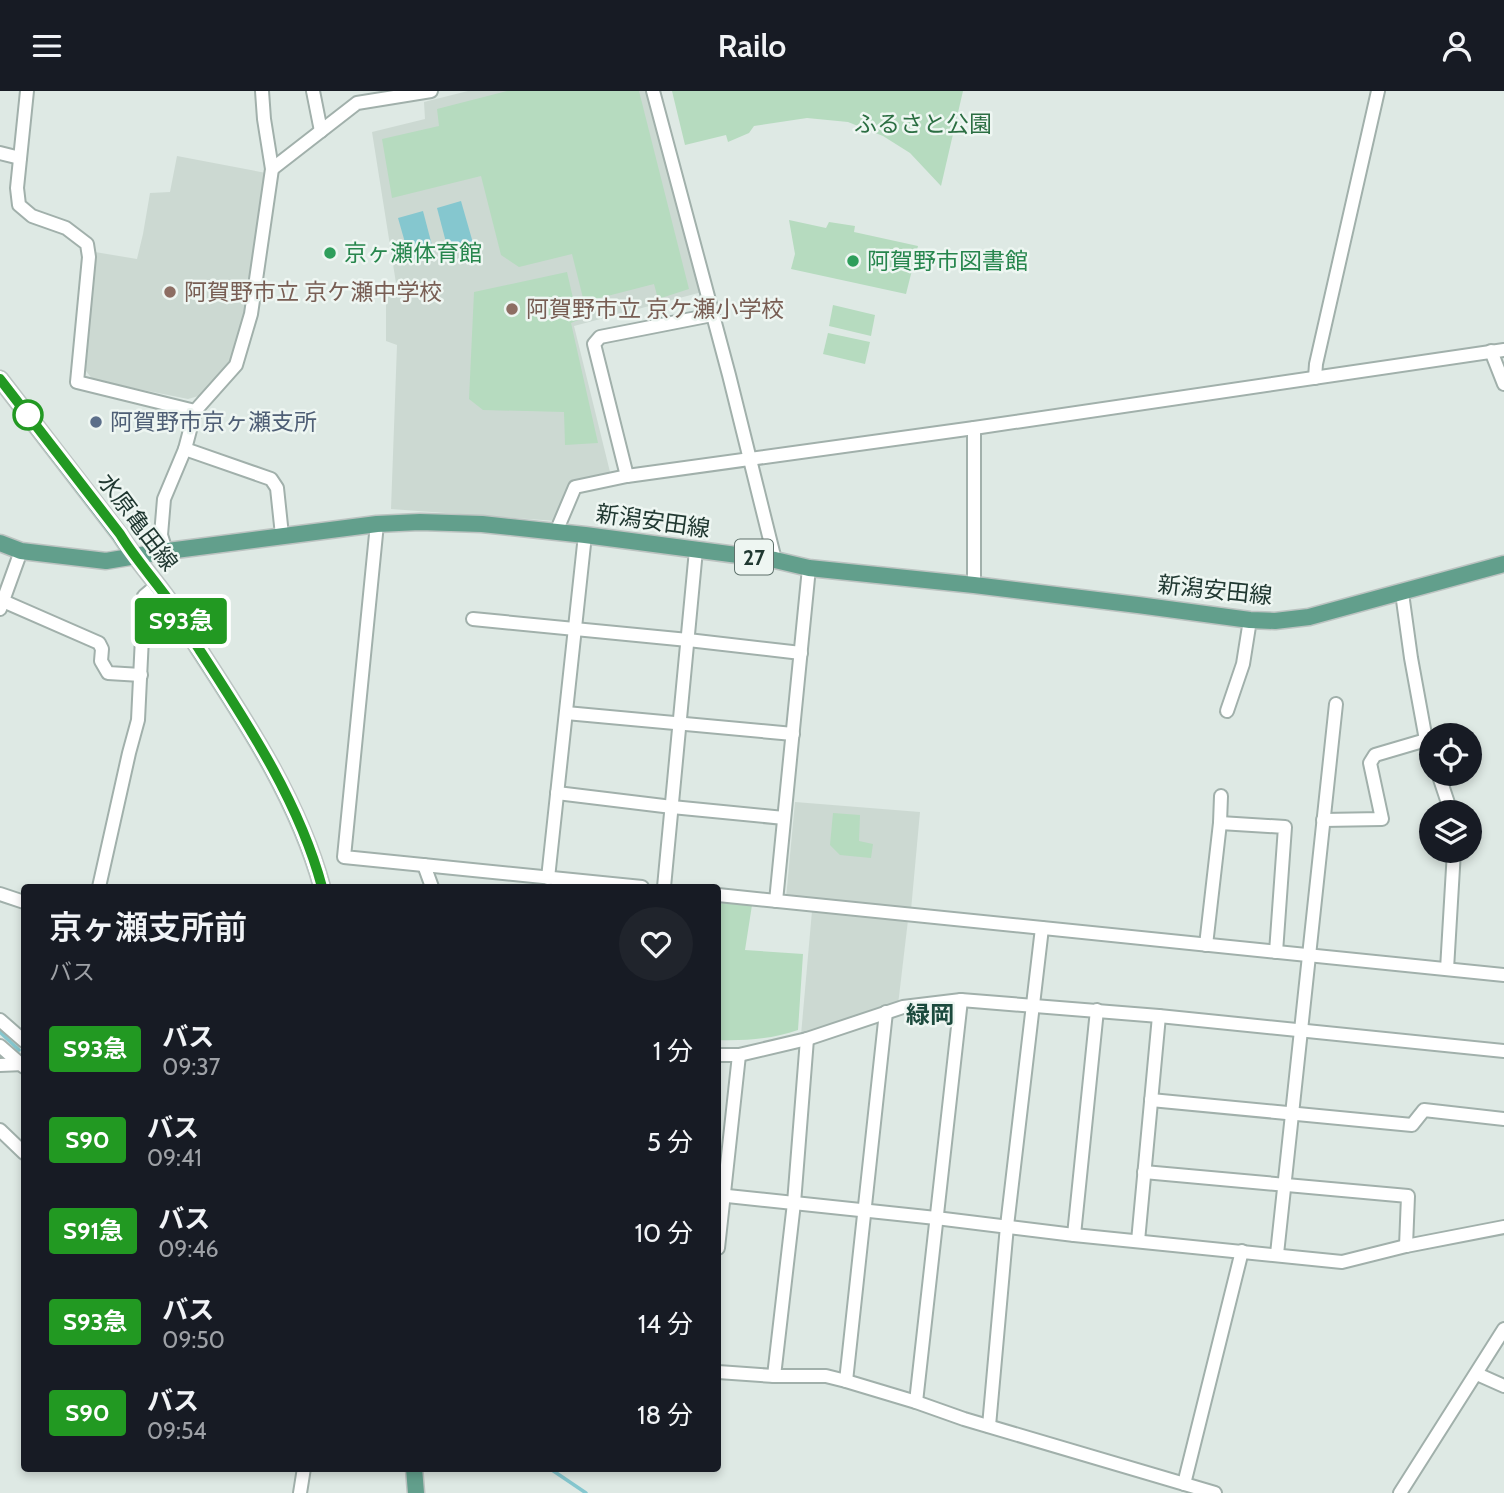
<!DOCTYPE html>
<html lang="ja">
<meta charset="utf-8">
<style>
:root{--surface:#171b24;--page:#20242c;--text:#f1f3f6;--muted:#9ea1a6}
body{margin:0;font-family:Cabin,"Noto Sans JP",sans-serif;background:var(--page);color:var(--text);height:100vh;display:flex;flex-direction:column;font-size:26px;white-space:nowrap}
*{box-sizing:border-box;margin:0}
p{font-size:23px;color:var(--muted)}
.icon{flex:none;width:38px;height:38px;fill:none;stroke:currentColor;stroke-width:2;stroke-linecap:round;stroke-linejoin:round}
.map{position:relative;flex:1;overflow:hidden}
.details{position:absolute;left:21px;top:793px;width:700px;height:588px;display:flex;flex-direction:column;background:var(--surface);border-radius:7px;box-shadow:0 4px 10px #0003}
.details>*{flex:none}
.badge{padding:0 14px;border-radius:5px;font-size:24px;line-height:46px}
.controls{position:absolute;left:1419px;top:632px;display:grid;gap:14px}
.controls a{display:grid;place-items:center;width:63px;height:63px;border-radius:50%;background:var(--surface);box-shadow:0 4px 10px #0003;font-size:35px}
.map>.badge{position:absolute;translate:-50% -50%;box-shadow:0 0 0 4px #fff}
.round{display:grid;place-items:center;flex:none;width:74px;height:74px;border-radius:37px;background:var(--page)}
.overview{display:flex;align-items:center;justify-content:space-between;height:119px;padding:0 28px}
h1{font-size:33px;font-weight:600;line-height:52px}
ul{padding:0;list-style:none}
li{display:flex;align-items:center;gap:21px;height:91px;padding:0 28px}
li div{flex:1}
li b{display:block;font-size:26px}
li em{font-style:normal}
li .badge{min-width:77px;font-weight:700;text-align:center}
header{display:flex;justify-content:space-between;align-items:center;height:91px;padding:0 28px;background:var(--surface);font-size:32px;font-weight:600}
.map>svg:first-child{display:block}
</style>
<header><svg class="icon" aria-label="menu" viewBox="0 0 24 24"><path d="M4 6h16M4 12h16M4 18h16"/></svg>Railo<svg class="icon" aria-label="person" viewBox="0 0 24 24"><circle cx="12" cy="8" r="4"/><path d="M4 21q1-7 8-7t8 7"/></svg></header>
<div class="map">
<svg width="1504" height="1402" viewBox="0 0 1504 1402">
<rect width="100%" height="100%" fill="#dee9e4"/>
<!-- built -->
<g fill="#ccd9d2">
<polygon points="468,0 649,0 702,201 574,235 611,385 572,389 556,430 391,418 397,254 386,250 386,196 396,192 372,41 425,28 424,11"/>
<polygon points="177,65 266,82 245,235 232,278 209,302 188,308 93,289 83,276 95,161 137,168 143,143 150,102 170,101"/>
<polygon points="795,711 920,721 911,819 786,807"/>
<polygon points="812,820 908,829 898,914 801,944"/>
</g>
<!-- green -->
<g fill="#b6dbbf">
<polygon points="507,0 639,0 689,198 658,208 654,193 584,211 572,163 519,176 501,164 481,85 392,107 382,48 439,35 437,18"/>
<polygon points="672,0 963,0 941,95 910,62 883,45 848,31 807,27 754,35 749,42 728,51 726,44 685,54"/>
<polygon points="789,129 826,137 829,131 855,135 854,141 918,155 906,203 791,178 795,163"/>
<polygon points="567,181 578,229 571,232 598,352 565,354 564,321 483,319 469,308 474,201"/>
<polygon points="833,214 875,224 871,245 829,235"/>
<polygon points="828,242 870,251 865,273 823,263"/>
<polygon points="833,722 860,724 859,750 873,753 871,767 840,764 830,754"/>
<path d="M718 812 752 814 745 859 803 863 798 939C773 948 744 950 718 949Z"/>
</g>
<!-- water -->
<g fill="#85c7cf">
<polygon points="461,110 473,152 448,159 437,117"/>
<polygon points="423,120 434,162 410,169 398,127"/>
</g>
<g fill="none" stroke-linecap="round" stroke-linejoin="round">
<!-- stream -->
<g stroke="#85c7cf" stroke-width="3.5">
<polyline points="0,941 19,959"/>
<polyline points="549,1377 586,1402"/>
</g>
<!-- minor casing -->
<g stroke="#a1b0ab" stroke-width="16">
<g id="minor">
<polyline points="27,0 17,97 19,114 32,125 66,137 87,153 89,166 77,291 195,320"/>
<polyline points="313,0 321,40"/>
<polyline points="653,0 729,284 775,469"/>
<polyline points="0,62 20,67"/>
<polyline points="272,78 357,12 431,0"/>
<polyline points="1491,260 1504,293"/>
<polyline points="1315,287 1316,273 1378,0"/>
<polyline points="974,337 974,494"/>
<polyline points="185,358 271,388 277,397 282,444"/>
<polyline points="627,385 594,253 600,246 712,224"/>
<polyline points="377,433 344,766 642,796"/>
<polyline points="556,441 575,396 627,385 974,337 1504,259"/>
<polyline points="166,460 161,444 164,408 185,358 195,320 236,274 251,223 272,78 264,28 262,0"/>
<polyline points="1402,502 1411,567 1426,649 1432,665"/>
<polyline points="3,510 99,552 102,558 101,570 108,582 141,584"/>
<polyline points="0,518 21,460"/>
<polyline points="473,528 688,549 801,562"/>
<polyline points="1227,620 1243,573 1250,529"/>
<polyline points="566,622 793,643"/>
<polyline points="1438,682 1451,721"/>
<polyline points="557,702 672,716 784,727"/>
<polyline points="1323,729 1382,728 1370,672 1375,664 1426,649"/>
<polyline points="1220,732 1285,736 1276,861"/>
<polyline points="424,774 432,796"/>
<polyline points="548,787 585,444"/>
<polyline points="99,796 129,662 138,629 144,505 157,494"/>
<polyline points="664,796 696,459"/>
<polyline points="0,803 24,811"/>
<polyline points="718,804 1504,884"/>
<polyline points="776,810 809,477"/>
<polyline points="1206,854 1220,732 1221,705"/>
<polyline points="1447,878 1454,760"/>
<polyline points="0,929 24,950"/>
<polyline points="0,955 24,976"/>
<polyline points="718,964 739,964 807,948 903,916 961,909 1159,925 1504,960"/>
<polyline points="0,974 24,973"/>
<polyline points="1151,1009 1412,1034 1424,1019 1504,1028"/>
<polyline points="0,1039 24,1062"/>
<polyline points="1144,1081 1408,1105 1406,1155"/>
<polyline points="718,1104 936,1127 1074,1144 1342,1171 1406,1155 1504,1136"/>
<polyline points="1074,1144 1097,919"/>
<polyline points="1138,1150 1159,925"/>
<polyline points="718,1157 739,964"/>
<polyline points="1277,1163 1336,613"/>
<polyline points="718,1281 774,1285 826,1285 846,1290 916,1311 964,1328 1215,1402"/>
<polyline points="1477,1283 1504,1295"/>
<polyline points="774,1285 794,1112 807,948"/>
<polyline points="846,1290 886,921"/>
<polyline points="916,1311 961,909"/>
<polyline points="989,1335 1007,1135 1042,837"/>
<polyline points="1184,1393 1242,1160"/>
<polyline points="300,1402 304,1377"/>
<polyline points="1400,1402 1504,1238"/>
</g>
</g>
<!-- major casing -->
<g stroke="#bcc3c1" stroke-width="19">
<g id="major">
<path d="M0 288 120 444C134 466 152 486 168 508 180 525 190 545 202 563 249 635 299 712 322 796"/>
<polyline points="0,452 21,460 106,470 160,461 377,433 420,431 482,433 585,444 775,469 809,477 974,494 1138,514 1250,529 1275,530 1309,526 1504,473"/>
<polyline points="414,1377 416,1402"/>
</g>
</g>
<!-- minor -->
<use href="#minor" stroke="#fff" stroke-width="12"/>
<!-- major -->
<use href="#major" stroke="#629f8c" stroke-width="16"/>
</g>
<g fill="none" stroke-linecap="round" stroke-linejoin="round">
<!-- line casing -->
<g stroke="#fff" stroke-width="16">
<path id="line" d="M0 288 120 443C134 466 152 486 168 508 179 524 188 542 199 558 247 632 299 710 322 796"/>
</g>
<!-- line -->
<use href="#line" stroke="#292" stroke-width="10"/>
</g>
<!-- markers -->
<g fill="#2e9e5b" stroke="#eef6f2" stroke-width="2.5">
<circle cx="330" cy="162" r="7"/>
<circle cx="853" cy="170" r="7"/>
</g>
<g fill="#8d6e63" stroke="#eef6f2" stroke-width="2.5">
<circle cx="170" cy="201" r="7"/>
<circle cx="512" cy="218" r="7"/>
</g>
<circle fill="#fff" stroke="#292" stroke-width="3.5" cx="28" cy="324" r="14"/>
<circle fill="#5c6f8a" stroke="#eef6f2" stroke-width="2.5" cx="96" cy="331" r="7"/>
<g text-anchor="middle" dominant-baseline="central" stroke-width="5" stroke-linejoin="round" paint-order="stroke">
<!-- shield labels -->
<rect fill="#eef6f2" stroke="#5e716b" stroke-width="2" x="735" y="448.5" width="38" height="35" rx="5"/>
<g font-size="21" font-weight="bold" fill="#203831">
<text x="754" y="466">27</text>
</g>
<!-- park labels -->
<g font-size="23" fill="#2b6e42" stroke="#eef6f2">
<text x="923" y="33">ふるさと公園</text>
</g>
<!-- leisure labels -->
<g font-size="23" fill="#27864d" stroke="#eef6f2" text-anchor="start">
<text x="344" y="162">京ヶ瀬体育館</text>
<text x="867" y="170">阿賀野市図書館</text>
</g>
<!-- education labels -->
<g font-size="23" fill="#785e54" stroke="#eef6f2" text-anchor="start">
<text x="184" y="201">阿賀野市立 京ケ瀬中学校</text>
<text x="526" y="218">阿賀野市立 京ケ瀬小学校</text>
</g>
<!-- service labels -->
<g font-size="23" fill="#4e5e75" stroke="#eef6f2" text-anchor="start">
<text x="110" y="331">阿賀野市京ヶ瀬支所</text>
</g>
<!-- street labels -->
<g font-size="23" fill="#203831" stroke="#eef6f2">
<text transform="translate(653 430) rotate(8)">新潟安田線</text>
<text transform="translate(138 431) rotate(53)">水原亀田線</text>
<text transform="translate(1215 499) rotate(6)">新潟安田線</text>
</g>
<!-- neighbourhood labels -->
<g font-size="24" font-weight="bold" fill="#1c4a3d" stroke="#eef6f2">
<text x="930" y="923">緑岡</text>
</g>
</g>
</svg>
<div class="controls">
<a><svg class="icon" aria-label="locate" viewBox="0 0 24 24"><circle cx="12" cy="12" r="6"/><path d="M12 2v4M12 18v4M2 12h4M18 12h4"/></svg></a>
<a><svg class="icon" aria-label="layers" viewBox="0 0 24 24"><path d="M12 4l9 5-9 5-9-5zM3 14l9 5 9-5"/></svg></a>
</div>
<b class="badge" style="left:181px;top:530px;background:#292;color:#fff">S93急</b>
<section class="details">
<div class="overview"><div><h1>京ヶ瀬支所前</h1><p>バス</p></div><a class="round"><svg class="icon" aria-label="heart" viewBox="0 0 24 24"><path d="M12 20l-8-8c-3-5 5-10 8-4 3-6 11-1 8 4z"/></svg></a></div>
<ul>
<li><span class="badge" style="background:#292;color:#fff">S93急</span><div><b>バス</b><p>09:37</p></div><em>1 分</em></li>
<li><span class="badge" style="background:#292;color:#fff">S90</span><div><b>バス</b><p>09:41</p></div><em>5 分</em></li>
<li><span class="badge" style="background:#292;color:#fff">S91急</span><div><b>バス</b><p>09:46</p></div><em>10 分</em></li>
<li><span class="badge" style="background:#292;color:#fff">S93急</span><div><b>バス</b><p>09:50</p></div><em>14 分</em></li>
<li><span class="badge" style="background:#292;color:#fff">S90</span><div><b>バス</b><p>09:54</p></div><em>18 分</em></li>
</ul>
</section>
</div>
